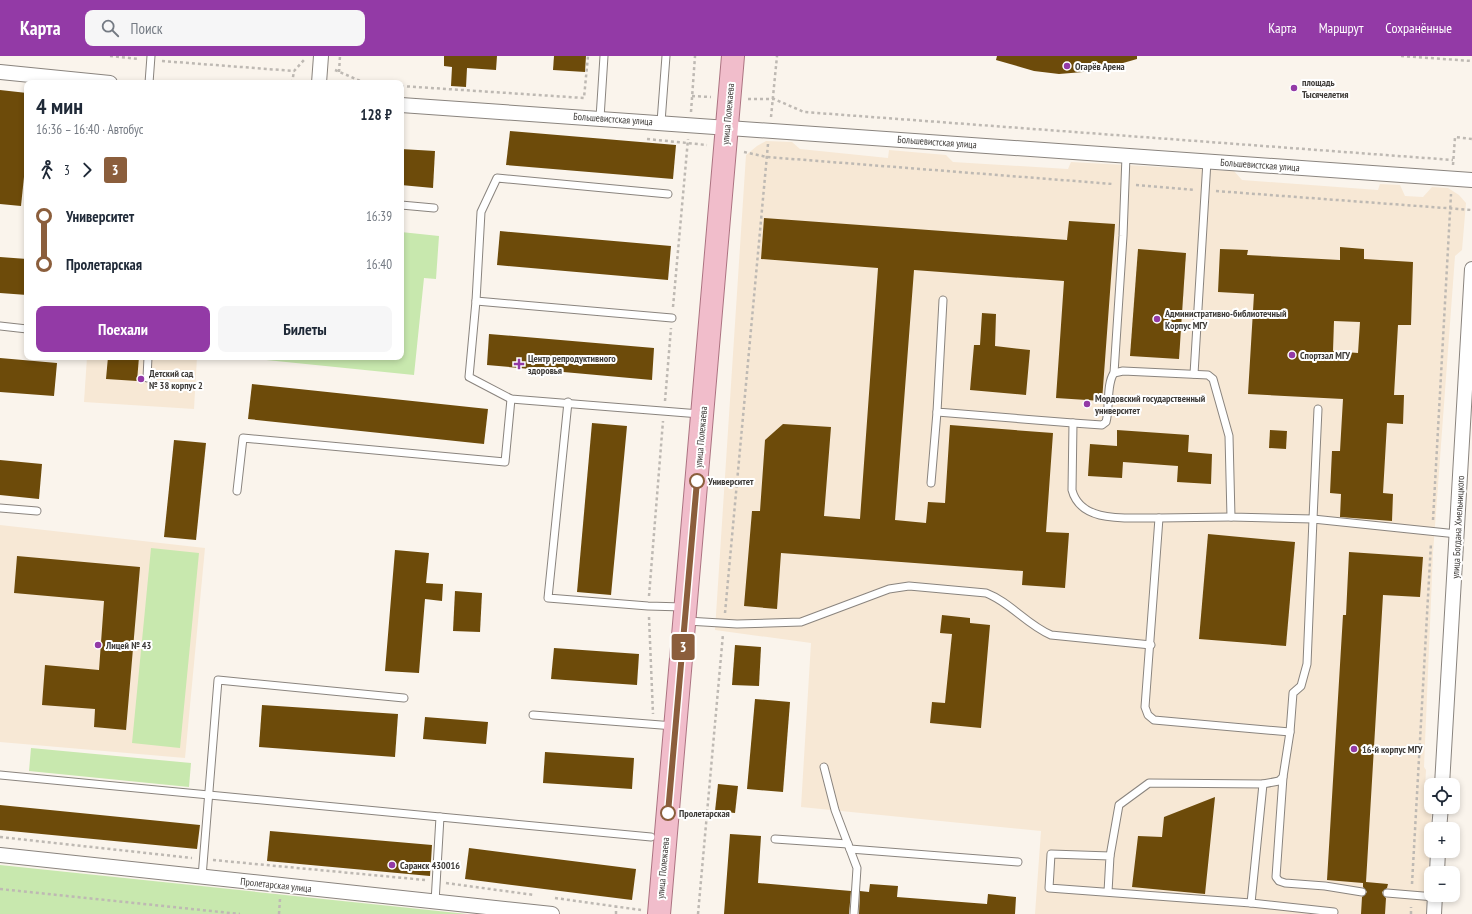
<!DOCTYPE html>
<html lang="ru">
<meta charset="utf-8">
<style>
:root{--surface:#fff;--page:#f6f6f7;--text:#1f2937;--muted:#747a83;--accent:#933aa6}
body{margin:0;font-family:"PT Sans Narrow",sans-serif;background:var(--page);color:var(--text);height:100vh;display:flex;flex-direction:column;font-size:15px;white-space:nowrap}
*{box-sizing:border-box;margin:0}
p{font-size:13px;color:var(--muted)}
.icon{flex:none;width:22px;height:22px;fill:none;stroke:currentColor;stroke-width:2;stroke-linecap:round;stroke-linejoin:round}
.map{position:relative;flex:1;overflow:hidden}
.details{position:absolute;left:24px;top:24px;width:380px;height:280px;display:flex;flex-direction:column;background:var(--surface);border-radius:8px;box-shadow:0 2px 6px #0003}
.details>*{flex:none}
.badge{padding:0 8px;border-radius:3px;font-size:14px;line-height:26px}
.fabs{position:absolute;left:1424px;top:722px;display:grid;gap:8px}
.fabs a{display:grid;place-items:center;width:36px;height:36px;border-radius:8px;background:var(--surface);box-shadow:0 2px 6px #0003;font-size:20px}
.map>.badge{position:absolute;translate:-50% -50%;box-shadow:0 0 0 2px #fff}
.legs{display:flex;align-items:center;gap:6px;height:44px;padding:0 12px;font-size:13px}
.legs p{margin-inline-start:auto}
.head{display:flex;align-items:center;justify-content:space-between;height:68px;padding:0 12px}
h1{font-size:22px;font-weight:600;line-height:30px}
.primary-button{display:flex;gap:8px;margin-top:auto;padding:8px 12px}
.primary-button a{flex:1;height:46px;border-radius:8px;background:var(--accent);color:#fff;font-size:16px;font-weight:600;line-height:46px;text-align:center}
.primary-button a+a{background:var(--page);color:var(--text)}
ul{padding:0 12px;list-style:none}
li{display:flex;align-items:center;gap:14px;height:48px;font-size:15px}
li i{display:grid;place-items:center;width:6px;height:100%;margin:0 5px;background:currentColor}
li i::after{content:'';width:10px;height:10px;margin:-5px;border:3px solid;border-radius:50%;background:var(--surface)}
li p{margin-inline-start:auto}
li:first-child i{background:linear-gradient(#0000 50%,currentColor 0)}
li:last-child i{background:linear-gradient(currentColor 50%,#0000 0)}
header{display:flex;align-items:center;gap:24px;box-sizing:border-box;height:56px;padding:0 20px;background:var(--accent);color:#fff}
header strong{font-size:19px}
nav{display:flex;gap:22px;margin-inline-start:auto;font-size:14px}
.search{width:280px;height:36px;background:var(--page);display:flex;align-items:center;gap:10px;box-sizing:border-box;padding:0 14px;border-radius:8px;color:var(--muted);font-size:15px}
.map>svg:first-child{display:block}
</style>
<header>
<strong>Карта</strong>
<div class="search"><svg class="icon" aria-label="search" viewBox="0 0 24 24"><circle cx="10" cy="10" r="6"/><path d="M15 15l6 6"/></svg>Поиск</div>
<nav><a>Карта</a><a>Маршрут</a><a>Сохранённые</a></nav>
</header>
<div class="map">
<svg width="1472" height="858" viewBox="0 0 1472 858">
<rect width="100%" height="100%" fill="#faf4ec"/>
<!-- education -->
<g fill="#f7e8d5">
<polygon points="766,85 792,86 800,93 888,102 889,94 946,99 953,106 1068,113 1071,106 1234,115 1242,124 1378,134 1380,128 1400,129 1405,140 1423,141 1432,131 1448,132 1459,139 1466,147 1462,194 1455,200 1433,497 1424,711 1426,714 1425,732 1431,736 1432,751 1426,858 1035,858 1041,775 801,751 811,587 715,574 746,99 757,90"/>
<polygon points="87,301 197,301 194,353 84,346"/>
<polygon points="0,469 205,492 185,702 0,686"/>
</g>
<!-- green -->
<g fill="#c8e8ae">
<polygon points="401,176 439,180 436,223 424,222 414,319 238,301 401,301"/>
<polygon points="151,492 199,497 180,692 132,687"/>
<polygon points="31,692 191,707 189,731 29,715"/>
<polygon points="0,809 467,858 0,858"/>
</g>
<!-- building -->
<g fill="#6d4b0a" fill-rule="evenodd">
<polygon points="444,0 497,0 496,14 467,12 466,31 451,30 452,11 444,10"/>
<polygon points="554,0 586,0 585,16 553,14"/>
<polygon points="997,0 1137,0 1137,3 1095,15 1059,18 1034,15 996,4"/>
<polygon points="0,34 27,37 27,92 21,150 0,148"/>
<polygon points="510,75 676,89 673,123 506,109"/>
<polygon points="401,93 435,95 433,132 401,129"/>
<polygon points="764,162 1067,184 1069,165 1115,168 1102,345 1056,342 1064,225 914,214 895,464 926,467 928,446 945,447 950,369 1053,377 1046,476 1069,477 1065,532 1022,529 1023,515 781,497 777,553 744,550 752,455 760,455 765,384 783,368 831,371 824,460 860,463 878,212 761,203"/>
<polygon points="500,175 671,190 668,224 497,209"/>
<path d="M1340 191 1364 193V203L1413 206 1411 269H1398L1394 339H1404L1403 368 1387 367 1383 437 1393 438 1392 465 1340 461 1341 438 1330 437 1332 395H1340L1343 343 1248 338 1254 238 1218 236 1220 193 1248 194 1247 199 1340 204ZM1334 265 1360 266 1358 297 1333 295Z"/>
<polygon points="1138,193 1186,197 1179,303 1130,300"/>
<polygon points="0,201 27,203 27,239 0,237"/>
<polygon points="982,257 996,258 995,290 1030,294 1026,339 970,334 974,289 980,289"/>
<polygon points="489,278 654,292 652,324 487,309"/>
<polygon points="108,301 139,301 137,325 106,323"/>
<polygon points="0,302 57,307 54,340 0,336"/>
<polygon points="252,328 488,353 484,388 248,363"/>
<polygon points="592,367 627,370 611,539 577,536"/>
<polygon points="1117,374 1189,379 1188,396 1212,398 1211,428 1177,426 1178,410 1123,406 1122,422 1088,420 1090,388 1117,390"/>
<polygon points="1270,374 1287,375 1286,393 1269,392"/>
<polygon points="174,384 206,387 196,484 164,481"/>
<polygon points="0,404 42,408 39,443 0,439"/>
<polygon points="1208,478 1295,486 1286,590 1199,583"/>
<polygon points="395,494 429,497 426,527 443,528 442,545 425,543 419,617 385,615"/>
<polygon points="1349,496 1423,501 1420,541 1383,539 1366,826 1388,828 1387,832 1382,836 1383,839 1386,842 1385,858 1361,858 1362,841 1367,836 1363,831 1363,827 1327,824 1343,559 1346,559"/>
<polygon points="17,500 140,511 126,674 94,671 95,653 42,649 45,609 99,614 104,545 14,537"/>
<polygon points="455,535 482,537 480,576 453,575"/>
<polygon points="942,559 970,562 970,567 990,569 981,672 930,667 932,646 945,647 952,578 940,577"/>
<polygon points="735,589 761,591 759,630 732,629"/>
<polygon points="554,592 639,598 637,629 551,623"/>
<polygon points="755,643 790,646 783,736 747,733"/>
<polygon points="262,649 398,658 395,701 259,691"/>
<polygon points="425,661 488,666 486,688 423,683"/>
<polygon points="545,696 634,702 632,733 543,727"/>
<polygon points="718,728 738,730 735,757 715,755"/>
<polygon points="1215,741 1205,838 1132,831 1138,780 1162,781 1164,761"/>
<polygon points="0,749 200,769 197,793 0,774"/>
<polygon points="270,775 432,789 430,820 267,805"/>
<polygon points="730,778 761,780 758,827 851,835 849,858 724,858"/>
<polygon points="469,792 636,813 632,844 465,823"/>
<polygon points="870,828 898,830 897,841 987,848 988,838 1016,841 1015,858 859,858 860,835 869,836"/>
</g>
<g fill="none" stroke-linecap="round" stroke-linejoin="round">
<!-- lane casing -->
<g stroke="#8a847e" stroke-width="9">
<g id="lane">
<polyline points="149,27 151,0"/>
<polyline points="600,62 604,0"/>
<polyline points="661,66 666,0"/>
<polyline points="668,138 497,122 481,156 476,245 469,321 511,343 700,358"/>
<polyline points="401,149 434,152"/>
<path d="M943 244 937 356 1073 367 1072 434C1081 469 1131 461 1159 462L1145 651 1148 659 1154 664 1290 676"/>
<polyline points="476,245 672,262"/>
<polyline points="0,270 27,273"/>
<polyline points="1114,317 1123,315 1208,319 1213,323 1229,380 1231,461 1313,463 1318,353"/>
<polyline points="1194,318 1207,105"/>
<polyline points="147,322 148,301"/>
<polyline points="568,346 548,542 648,550 683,551"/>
<path d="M1073 367 1102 369 1106 366C1110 352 1106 328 1114 317L1123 180 1126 100"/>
<polyline points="931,427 937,356"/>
<polyline points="237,435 243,382 505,406 511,343"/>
<polyline points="0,452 37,455"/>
<polyline points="1159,462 1231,461"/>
<path d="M687 565 737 568 801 566 889 533 909 530 986 537C1010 546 1027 569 1051 579L1151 589"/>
<polyline points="533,659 674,670"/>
<polyline points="824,711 835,754 857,812 854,858"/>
<polyline points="0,719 440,761"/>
<polyline points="1283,721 1276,821 1279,825 1285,827 1325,830 1362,836"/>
<polyline points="775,783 848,788"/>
<polyline points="850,793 1018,806"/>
<polyline points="1110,800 1119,749 1149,727 1263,728"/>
<polyline points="202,821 218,624 404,642"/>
<polyline points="1108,836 1110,800 1051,798 1049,832 1251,847"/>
<polyline points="1387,837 1435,841"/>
<polyline points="435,846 440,761 651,781"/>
<polyline points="1334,856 1251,847 1263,728 1279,725 1283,721 1290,676 1293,637 1301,630 1307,608 1313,463 1457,478"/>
</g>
</g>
<!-- street casing -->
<g stroke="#8a847e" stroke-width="16">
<g id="street">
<polyline points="0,16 110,27"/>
<polyline points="319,27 321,0"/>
<polyline points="401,49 1472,124"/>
<polyline points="1442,729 1472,213"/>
<polyline points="1439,773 1441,751"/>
<polyline points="0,799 552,858"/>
<polyline points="1437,817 1438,795"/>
<polyline points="1434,858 1435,839"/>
</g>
</g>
<!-- primary casing -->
<g stroke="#ac7381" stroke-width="24">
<polyline id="primary" points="659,858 733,0"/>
</g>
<!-- path -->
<g stroke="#beb9b3" stroke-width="2.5" stroke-dasharray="3 3" stroke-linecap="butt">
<polyline points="110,0 139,3"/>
<polyline points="1401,0 1472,5"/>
<polyline points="162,5 294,15 304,4 305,4"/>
<polyline points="335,14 365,27"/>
<polyline points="339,16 340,0"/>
<polyline points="292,27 294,15"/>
<polyline points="401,30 584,42 588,0"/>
<polyline points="692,40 711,41"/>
<polyline points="748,43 774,43 804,56 1453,104"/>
<polyline points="691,56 695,0"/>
<polyline points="771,61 777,0"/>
<polyline points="647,83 707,89"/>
<polyline points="744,96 767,101 1113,128"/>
<polyline points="1453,109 1455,81 1472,83"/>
<polyline points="1136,129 1195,134"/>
<polyline points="1216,135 1472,154"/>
<polyline points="673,251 688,83"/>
<polyline points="665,345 671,272"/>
<polyline points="1433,464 1451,138"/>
<polyline points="649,540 663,365"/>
<polyline points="725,557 768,88"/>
<polyline points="649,561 653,658"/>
<polyline points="0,781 192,802"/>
<polyline points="213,804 425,824"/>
<polyline points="446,827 534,839"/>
<polyline points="1412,828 1431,487"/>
<polyline points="0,833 240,858"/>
<polyline points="555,842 641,854"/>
<polyline points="279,858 280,843"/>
<polyline points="616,858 616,851"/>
<polyline points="698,858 723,578"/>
<polyline points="1411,858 1411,851"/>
</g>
<!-- lane -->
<use href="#lane" stroke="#fff" stroke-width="7"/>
<!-- street -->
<use href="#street" stroke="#fff" stroke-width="14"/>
<!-- primary -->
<use href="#primary" stroke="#f1bdcb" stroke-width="22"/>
</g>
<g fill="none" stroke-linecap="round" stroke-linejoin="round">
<!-- line-1 casing -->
<g stroke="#fff" stroke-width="9">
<polyline id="line-1" points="668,757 697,425"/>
</g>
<!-- line-1 -->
<use href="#line-1" stroke="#8b5e3c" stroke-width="6"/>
</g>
<!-- markers -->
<g fill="#933aa6" stroke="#fff" stroke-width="1.5">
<circle cx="1067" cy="10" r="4"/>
<circle cx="1294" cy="32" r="4"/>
<circle cx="1157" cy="263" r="4"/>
<circle cx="1292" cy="299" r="4"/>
<path d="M517 302h4v4h4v4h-4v4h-4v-4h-4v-4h4z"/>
<circle cx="141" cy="323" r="4"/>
<circle cx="1087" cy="348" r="4"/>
<circle cx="98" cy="589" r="4"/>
<circle cx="1354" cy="693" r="4"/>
<circle cx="392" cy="809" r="4"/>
</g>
<g fill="#fff" stroke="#8b5e3c" stroke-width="2">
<circle cx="697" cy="425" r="7"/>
<circle cx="668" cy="757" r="7"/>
</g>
<g text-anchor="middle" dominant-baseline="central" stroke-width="4" stroke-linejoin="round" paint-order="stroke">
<!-- poi labels -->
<g font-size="10" font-weight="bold" fill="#3e3b38" stroke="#fff" text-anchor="start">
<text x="1075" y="10">Огарёв Арена</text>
<text x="1302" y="26">площадь<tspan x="1302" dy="12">Тысячелетия</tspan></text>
<text x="1165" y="257">Административно-библиотечный<tspan x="1165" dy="12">Корпус МГУ</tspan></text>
<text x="1300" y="299">Спортзал МГУ</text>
<text x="528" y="302">Центр репродуктивного<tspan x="528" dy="12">здоровья</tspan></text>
<text x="149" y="317">Детский сад<tspan x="149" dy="12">№ 38 корпус 2</tspan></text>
<text x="1095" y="342">Мордовский государственный<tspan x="1095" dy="12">университет</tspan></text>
<text x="106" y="589">Лицей № 43</text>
<text x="1362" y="693">16-й корпус МГУ</text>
<text x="400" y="809">Саранск 430016</text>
</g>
<!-- street labels -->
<g font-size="10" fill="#3e3b38" stroke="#fff">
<text transform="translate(728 58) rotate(-85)">улица Полежаева</text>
<text transform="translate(613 63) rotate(4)">Большевистская улица</text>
<text transform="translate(937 86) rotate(4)">Большевистская улица</text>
<text transform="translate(1260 109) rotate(4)">Большевистская улица</text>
<text transform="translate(701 381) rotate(-85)">улица Полежаева</text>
<text transform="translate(1458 471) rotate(-87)">улица Богдана Хмельницкого</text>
<text transform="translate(663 812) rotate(-85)">улица Полежаева</text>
<text transform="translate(276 829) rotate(6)">Пролетарская улица</text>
</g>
<!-- stop labels -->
<g font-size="10" font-weight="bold" fill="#3e3b38" stroke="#fff" text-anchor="start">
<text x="708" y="425">Университет</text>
<text x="679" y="757">Пролетарская</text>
</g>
</g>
</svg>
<div class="fabs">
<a><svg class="icon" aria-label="locate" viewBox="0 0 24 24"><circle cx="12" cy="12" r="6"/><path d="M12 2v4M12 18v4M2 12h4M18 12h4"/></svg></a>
<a>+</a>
<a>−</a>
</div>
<b class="badge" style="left:683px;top:591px;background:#8b5e3c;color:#fff">3</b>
<section class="details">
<div class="head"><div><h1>4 мин</h1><p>16:36 – 16:40 · Автобус</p></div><b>128 ₽</b></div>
<div class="legs"><svg class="icon" aria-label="walk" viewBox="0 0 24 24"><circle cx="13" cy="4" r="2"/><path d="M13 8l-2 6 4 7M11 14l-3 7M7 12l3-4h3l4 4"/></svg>3<svg class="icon" aria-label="forward" viewBox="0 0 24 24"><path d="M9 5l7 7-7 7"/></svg><b class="badge" style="background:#8b5e3c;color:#fff">3</b></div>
<ul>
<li><i style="color:#8b5e3c"></i><b>Университет</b><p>16:39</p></li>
<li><i style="color:#8b5e3c"></i><b>Пролетарская</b><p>16:40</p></li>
</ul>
<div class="primary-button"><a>Поехали</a><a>Билеты</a></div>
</section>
</div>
